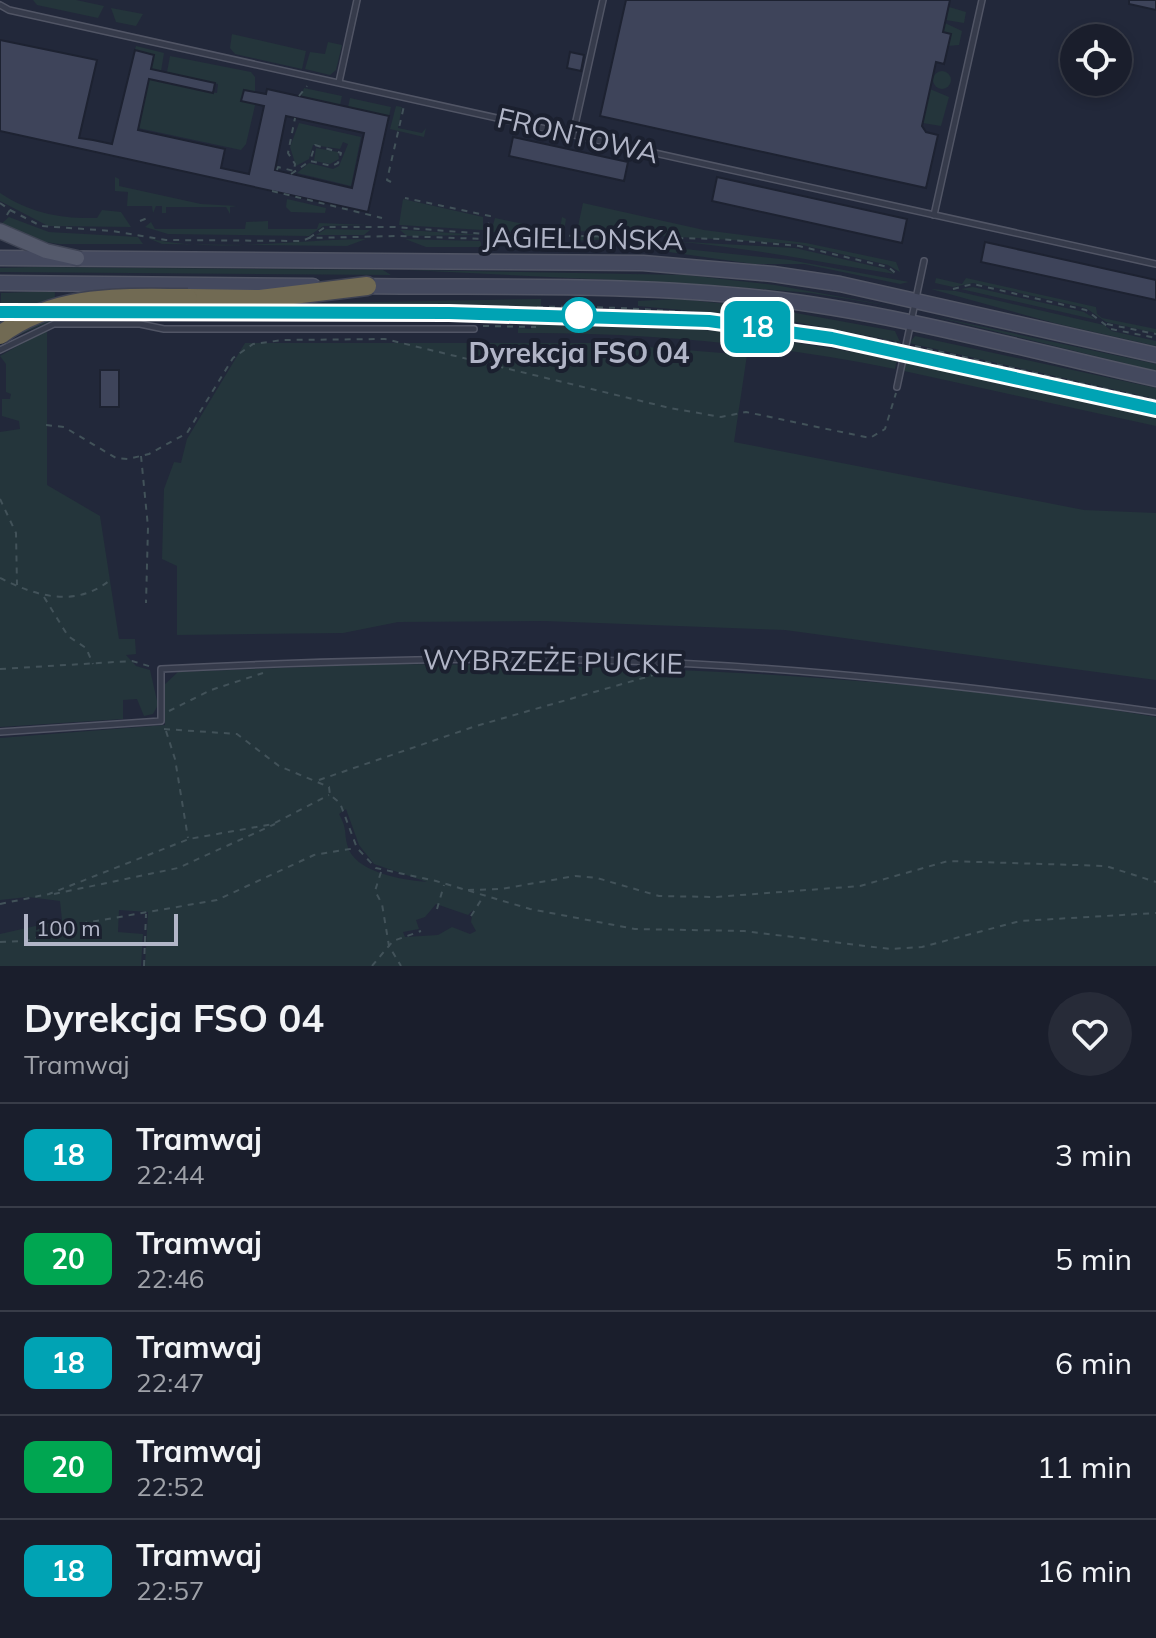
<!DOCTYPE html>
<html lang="pl">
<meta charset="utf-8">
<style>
:root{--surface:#1a1e2c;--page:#272b38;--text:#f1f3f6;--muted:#9fa2a9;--line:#383c48}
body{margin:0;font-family:Mulish,sans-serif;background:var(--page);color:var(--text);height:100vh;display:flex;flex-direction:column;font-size:30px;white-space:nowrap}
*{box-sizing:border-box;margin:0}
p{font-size:26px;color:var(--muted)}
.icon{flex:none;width:44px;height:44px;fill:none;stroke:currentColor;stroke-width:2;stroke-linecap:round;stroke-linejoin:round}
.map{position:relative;height:966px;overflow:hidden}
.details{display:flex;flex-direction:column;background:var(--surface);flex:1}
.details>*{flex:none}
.badge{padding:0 16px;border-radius:12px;font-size:28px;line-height:52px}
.controls{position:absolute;left:1060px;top:24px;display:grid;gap:16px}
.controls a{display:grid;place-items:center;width:72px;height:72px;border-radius:50%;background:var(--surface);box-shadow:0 4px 12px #0003,0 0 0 2px var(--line);font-size:40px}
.scale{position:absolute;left:24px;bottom:20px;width:154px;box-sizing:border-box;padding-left:8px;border:4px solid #b1b5c7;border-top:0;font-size:22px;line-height:28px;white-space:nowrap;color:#b1b5c7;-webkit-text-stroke:6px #1b202f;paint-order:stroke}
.map>.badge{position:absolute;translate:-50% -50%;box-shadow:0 0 0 4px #fff}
.round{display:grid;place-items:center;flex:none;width:84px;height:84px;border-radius:42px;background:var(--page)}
.headline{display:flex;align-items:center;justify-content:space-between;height:136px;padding:0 24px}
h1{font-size:38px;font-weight:700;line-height:60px}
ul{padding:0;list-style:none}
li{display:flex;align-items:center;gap:24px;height:104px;padding:0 24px;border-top:2px solid var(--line)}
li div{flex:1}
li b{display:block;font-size:30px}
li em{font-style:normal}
li .badge{min-width:88px;font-weight:700;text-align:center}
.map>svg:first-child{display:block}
</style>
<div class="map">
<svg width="1156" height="966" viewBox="0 0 1156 966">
<rect width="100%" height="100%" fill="#22283a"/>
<!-- green -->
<g fill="#24353b" fill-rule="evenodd">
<polygon points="33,0 76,0 104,6 98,18 37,5"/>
<polygon points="949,7 966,12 964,23 946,20"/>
<polygon points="111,8 143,14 136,26 116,22"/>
<polygon points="945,23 962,31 959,45 948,46 943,32"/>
<polygon points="232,34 306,51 302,69 235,54 230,48"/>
<polygon points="328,42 342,45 336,70 330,75 305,69 310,52 325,54"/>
<polygon points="136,46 164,53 161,71 154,80 217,93 218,84 167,72 170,56 251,72 255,77 255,95 244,90 241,101 257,97 246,144 241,150 138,128 154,55 135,50"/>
<circle cx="942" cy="80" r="9"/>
<polygon points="304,88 342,96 340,105 301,97"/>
<polygon points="930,89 949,97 941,126 923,123"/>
<polygon points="350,98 391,107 389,116 348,107"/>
<polygon points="396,106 402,107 398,128 422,133 426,128 424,137 390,129"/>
<polygon points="299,123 361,137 351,186 297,173 309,163 333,169 339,166 348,144 343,142 340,149 313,145 309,159 296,166 290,147"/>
<polygon points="316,148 338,152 339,159 330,164 314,161"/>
<polygon points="115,177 119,179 119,186 201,204 237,206 230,207 230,214 226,207 166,207 166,213 162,213 162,206 156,206 153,213 152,206 127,206 128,192 115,191"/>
<path d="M0 193C30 213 61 219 97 218L102 210 121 212 131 227 48 226 0 201Z"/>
<polygon points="287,199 326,208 325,213 291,212 286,207"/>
<polygon points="403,199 483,217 483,230 399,225"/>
<polygon points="583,203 704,230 806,243 896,262 900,272 888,265 798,244 577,231"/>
<polygon points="9,217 49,232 138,237 143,244 59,244 38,241 0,225"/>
<polygon points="562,217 566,219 564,231 491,232 495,218 552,230 560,229"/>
<polygon points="268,221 268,229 317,229 319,223 369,225 323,226 309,236 168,234 145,227 151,222 155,229 245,229 246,222"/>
<polygon points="326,229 370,230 364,235 316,235"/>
<polygon points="400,230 407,230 482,235 407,236"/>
<path d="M576 236 795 248 886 269 895 274C790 258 682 232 575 241Z"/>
<path d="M148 238C213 254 299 239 366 239L347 246 162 244Z"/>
<polygon points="405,239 480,241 481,243 481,247 426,247"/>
<polygon points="656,246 790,260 909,282 900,284 804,264 753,264 655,250"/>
<polygon points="34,267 383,270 391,275 0,272 0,268"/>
<polygon points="408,270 686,275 775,285 897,307 811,293 713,285"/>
<polygon points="936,278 962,284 966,278 1096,307 1097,314 1102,318 1156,329 1156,333 1106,322 1086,308 1002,289 973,283 953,287 935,283"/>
<polygon points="973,287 1084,312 1097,320 961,289"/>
<polygon points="931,289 956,291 1104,325 1112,331 1156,341 1156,346 1054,323"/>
<polygon points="55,291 54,320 7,340 0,328 1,293"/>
<polygon points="541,299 541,308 554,308 554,312 78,310 99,307"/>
<polygon points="678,299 768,308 895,331 900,342 779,319 638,306 638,301"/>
<polygon points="626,309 768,321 899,347 898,350 768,326 626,313"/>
<polygon points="928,315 1156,364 1156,371"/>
<path d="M532 322 723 331 897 359 895 369C770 344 645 332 518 333V328L531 329Z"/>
<polygon points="47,329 47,485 100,516 119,639 135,639 136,654 126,655 136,666 150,670 158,705 153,714 144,716 137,699 123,700 123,719 0,727 0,432 20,429 19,421 2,416 2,399 10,399 11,394 6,392 6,364 0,356"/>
<polygon points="915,336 1156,388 1156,399 909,343"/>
<polygon points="245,343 599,343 747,355 734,442 1084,510 1156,513 1156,680 785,630 545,621 398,622 343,633 177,635 177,566 162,559 164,489 174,462 181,463 187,439"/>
<polygon points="908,347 1156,402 1156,407 907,352"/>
<polygon points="906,362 1156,417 1156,426 904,371"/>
<path d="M384 664C645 665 898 674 1156 717V966H145L148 912 119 910 118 932 143 934 141 966H0V934L62 920 60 901 28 897 0 900V738L165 725 164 685 178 672ZM346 809 359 845 374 864 427 882C404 880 353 873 347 844 344 830 347 829 339 814ZM436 904 468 915 473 910 471 922 476 931 470 934 452 927 438 935 405 937 403 932 419 929 416 920 425 917Z"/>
</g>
<!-- building -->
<g fill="#3e445a" stroke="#1d2231" stroke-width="2" fill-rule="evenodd">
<polygon points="626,0 950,0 943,32 951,34 944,64 936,62 922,126 926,132 938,135 926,188 600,116"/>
<polygon points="1129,0 1156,0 1156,10 1129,4"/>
<path d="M0 40 97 60 79 138 93 140 112 144 135 50 154 55 151 69 215 83 213 93 149 79 138 130 225 149 221 168 249 174 264 106 241 101 244 90 266 94 267 89 389 116 368 212 0 131ZM286 116 364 133 352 188 275 170Z"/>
<polygon points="570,52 584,55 581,71 567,68"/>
<polygon points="513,137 628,162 624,181 509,156"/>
<polygon points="717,177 907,219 902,243 712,201"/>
<polygon points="985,242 1156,280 1156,300 981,262"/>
<rect x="100" y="370" width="19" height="37"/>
</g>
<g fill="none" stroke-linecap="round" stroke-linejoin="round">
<!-- service casing -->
<g stroke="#515565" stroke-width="8">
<g id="service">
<polyline points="0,5 9,10 1156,264"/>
<polyline points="339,82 357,0"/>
<polyline points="573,134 603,0"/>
<polyline points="934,215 982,0"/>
<polyline points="0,350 54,324 140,324 164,329 474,329"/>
<polyline points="897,387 924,261"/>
<path d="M0 732 161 721V669C317 661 471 656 627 661 804 667 980 687 1156 712"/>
</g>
</g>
<!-- secondary casing -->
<g stroke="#515565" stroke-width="17">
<g id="secondary">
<polyline points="0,258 643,263 773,274 840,284 1156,355"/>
<polyline points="0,283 313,286"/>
<path d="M357 286C493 288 629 283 764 298 896 313 1026 350 1156 379"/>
</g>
</g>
<!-- primary casing -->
<g stroke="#3f4454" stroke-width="17">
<polyline id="primary" points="0,231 46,251 77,258"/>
</g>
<!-- motorway casing -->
<g stroke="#3e4252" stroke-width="21">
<polyline id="motorway" points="188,298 260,299 367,286"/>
</g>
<!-- path -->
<g stroke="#425259" stroke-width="2" stroke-dasharray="6 6" stroke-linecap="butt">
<polyline points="299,96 307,86"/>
<polyline points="277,170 278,167 294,171 295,164 288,153 295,118"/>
<polyline points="291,174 310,161 332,166 338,163 341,153 315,145 310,161"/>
<polyline points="391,182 387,180 404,106"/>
<polyline points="272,191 382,218"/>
<polyline points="0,203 10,210 5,218"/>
<polyline points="10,210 41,226 112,231 166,240 302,241 309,238 398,236 486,239 490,216 405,198"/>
<polyline points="140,221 150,217"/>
<polyline points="309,238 325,227 394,227 487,234 721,239 799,246 888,267 899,276"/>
<polyline points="486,239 517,249"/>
<polyline points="953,289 973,284 1086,310 1111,329 1156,338"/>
<path d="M537 307C659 305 777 319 897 343"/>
<polyline points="1107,324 1156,334"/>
<polyline points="483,326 536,327"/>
<polyline points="915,346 1156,400"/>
<polyline points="46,425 64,427 116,458 128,459 149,454 187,433 233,358 253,344 283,340 385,339 670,408 721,417 746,412 870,438 885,429 896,393"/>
<polyline points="141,456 148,527 146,603"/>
<polyline points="0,499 16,533 17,585"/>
<path d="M0 578C36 596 74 608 109 581"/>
<polyline points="44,597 68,636 86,648 93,664"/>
<polyline points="0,669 132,661 152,667"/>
<polyline points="169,711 211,690 263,673"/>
<polyline points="164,729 237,734 279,766 329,787 330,795 340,803 357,848 376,868 436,881 530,909 635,929 744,931 890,949 922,947 1020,921 1156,913"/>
<polyline points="166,731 175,759 188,838"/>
<polyline points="319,780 476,726 664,672"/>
<polyline points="381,872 375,891 382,904 389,946 401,966"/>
<polyline points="468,890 501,889 575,876 597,878 659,896 715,897 860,886 948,861 1106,866 1156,882"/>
<polyline points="54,894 178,868 275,824"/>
<polyline points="0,904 49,894 189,839 273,824 329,795"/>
<polyline points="437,909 444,885"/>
<polyline points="471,916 483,897"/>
<polyline points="0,942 26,941 79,924 217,900 314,855 356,848"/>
<polyline points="144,966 146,914"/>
<polyline points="372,966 393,941 421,931"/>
</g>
<!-- service -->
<use href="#service" stroke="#363b4b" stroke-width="5"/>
<!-- secondary -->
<use href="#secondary" stroke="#44495e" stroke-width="14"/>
<!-- primary -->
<use href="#primary" stroke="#54596b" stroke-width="14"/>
<!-- motorway -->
<use href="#motorway" stroke="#716a53" stroke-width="18"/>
<!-- tram -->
<polyline stroke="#585e72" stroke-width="2" points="0,318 270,316 642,322 710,327 830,343 1156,414"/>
<!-- motorway-bridge casing -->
<g stroke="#3e4252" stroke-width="21" stroke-linecap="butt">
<path id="motorway-bridge" d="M0 335C56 293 122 298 188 298"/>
</g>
<!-- motorway-bridge -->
<use href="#motorway-bridge" stroke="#716a53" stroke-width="18"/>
</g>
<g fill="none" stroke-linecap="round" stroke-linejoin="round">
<!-- line casing -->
<g stroke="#fff" stroke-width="18">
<polyline id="line" points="0,312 449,313 709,321 832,338 1156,409"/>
</g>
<!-- line -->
<use href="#line" stroke="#00a3b4" stroke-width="12"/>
</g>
<!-- markers -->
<circle fill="#fff" stroke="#00a3b4" stroke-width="4" cx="579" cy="315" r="16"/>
<g text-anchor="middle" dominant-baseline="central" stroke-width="8" stroke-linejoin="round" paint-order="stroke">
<!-- street labels -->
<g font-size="28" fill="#b1b5c7" stroke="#1b202f">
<text transform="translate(578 135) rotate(13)">FRONTOWA</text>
<text transform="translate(583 238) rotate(1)">JAGIELLOŃSKA</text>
<text transform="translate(553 661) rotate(1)">WYBRZEŻE PUCKIE</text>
</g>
<!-- stop labels -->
<g font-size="28" font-weight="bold" fill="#b1b5c7" stroke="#1b202f">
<text x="579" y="352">Dyrekcja FSO 04</text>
</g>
</g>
</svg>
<div class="controls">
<a><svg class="icon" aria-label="locate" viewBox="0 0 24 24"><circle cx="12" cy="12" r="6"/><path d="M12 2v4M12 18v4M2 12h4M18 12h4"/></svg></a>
</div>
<div class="scale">100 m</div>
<b class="badge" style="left:757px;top:327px;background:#00a3b4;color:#fff">18</b>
</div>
<section class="details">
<div class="headline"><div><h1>Dyrekcja FSO 04</h1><p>Tramwaj</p></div><a class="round"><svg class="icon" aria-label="heart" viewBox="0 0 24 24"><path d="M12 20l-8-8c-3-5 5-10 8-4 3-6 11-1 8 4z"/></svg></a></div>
<ul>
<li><span class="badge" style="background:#00a3b4;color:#fff">18</span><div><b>Tramwaj</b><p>22:44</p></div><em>3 min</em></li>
<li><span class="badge" style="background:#00a651;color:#fff">20</span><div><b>Tramwaj</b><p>22:46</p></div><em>5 min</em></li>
<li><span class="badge" style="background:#00a3b4;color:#fff">18</span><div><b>Tramwaj</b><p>22:47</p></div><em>6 min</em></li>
<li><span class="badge" style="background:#00a651;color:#fff">20</span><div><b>Tramwaj</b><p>22:52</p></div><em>11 min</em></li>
<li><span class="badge" style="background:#00a3b4;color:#fff">18</span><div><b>Tramwaj</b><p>22:57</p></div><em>16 min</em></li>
</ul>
</section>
